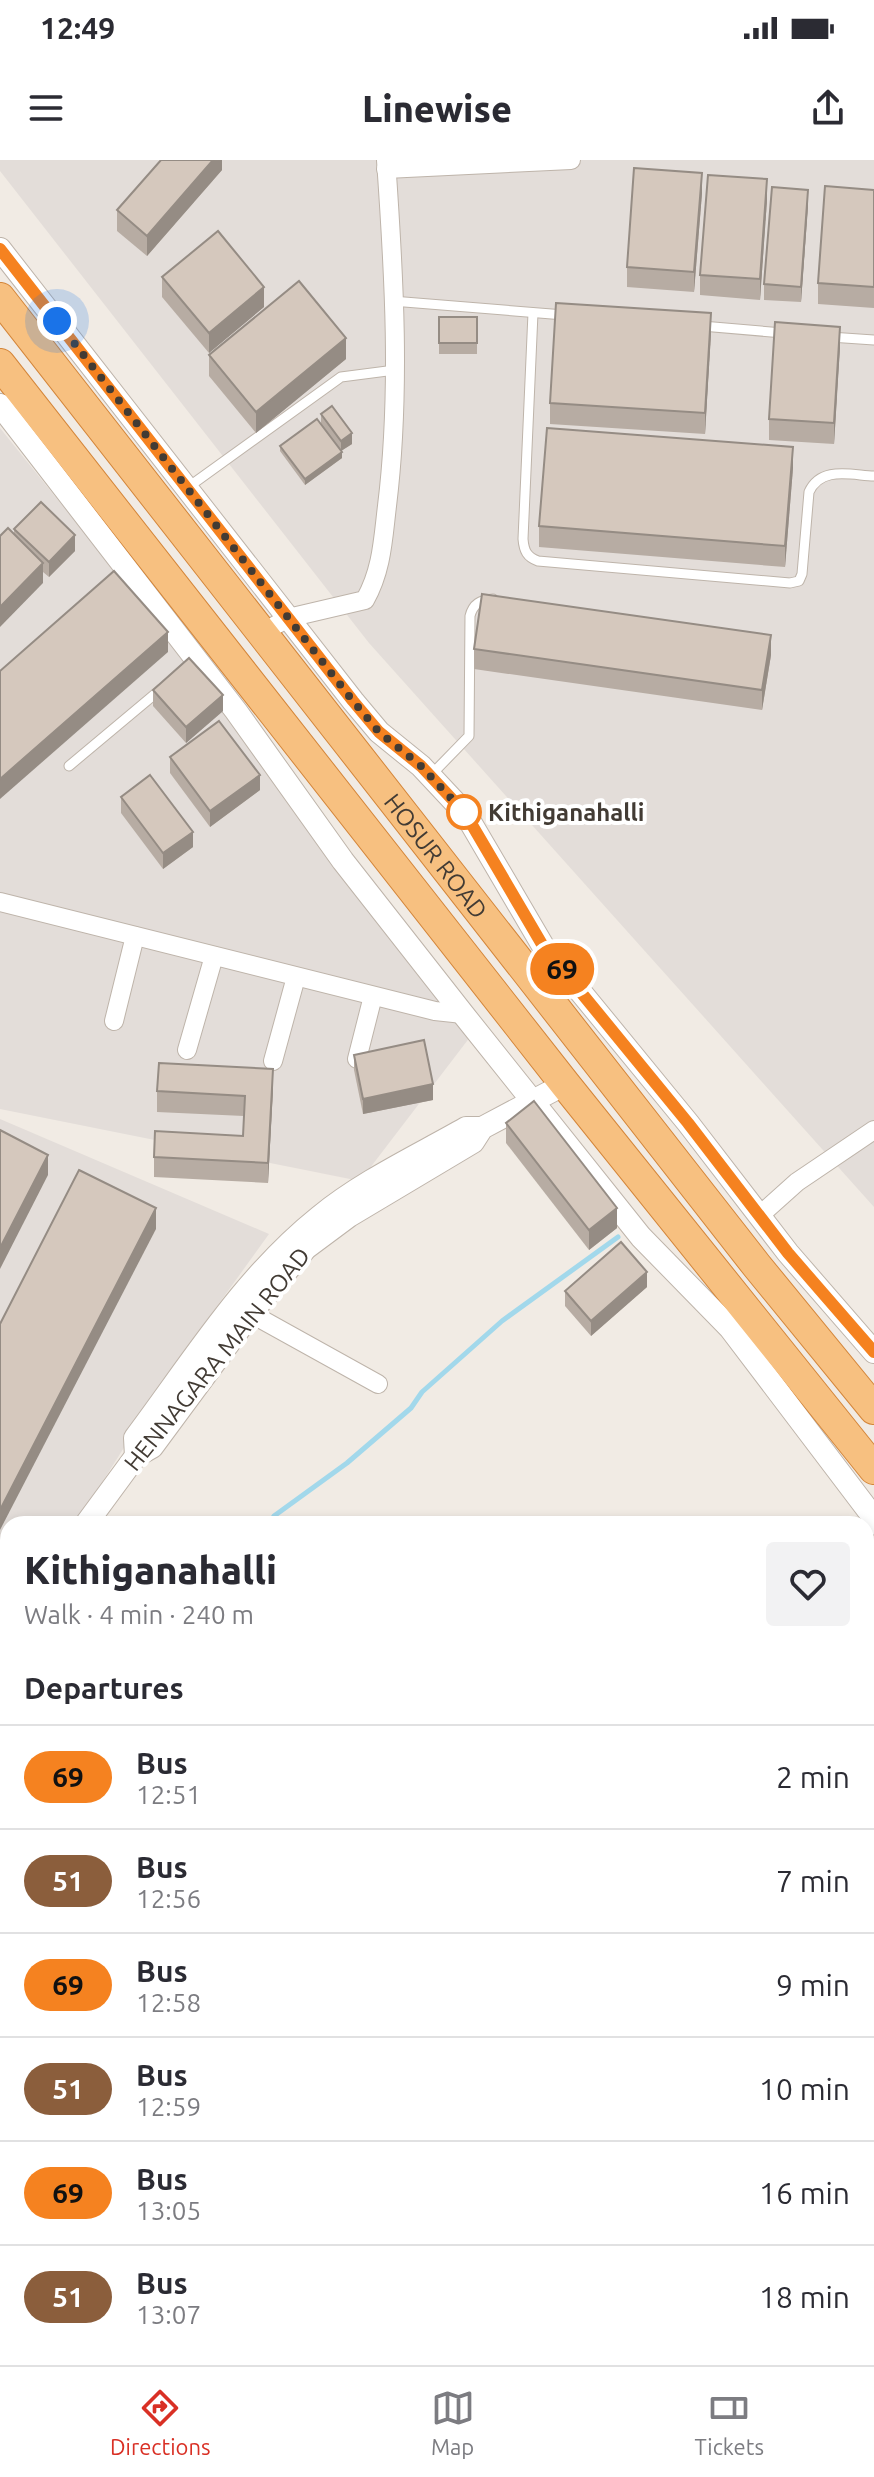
<!DOCTYPE html>
<meta charset="utf-8">
<style>
:root{--surface:#fff;--page:#f2f2f3;--text:#2b2b33;--muted:#7c7c81;--line:#e1e1e2;--accent:#d93025}
body{margin:0;font-family:Ubuntu,sans-serif;background:var(--page);color:var(--text);height:100vh;display:flex;flex-direction:column;font-size:30px;white-space:nowrap}
*{box-sizing:border-box;margin:0}
p{font-size:26px;color:var(--muted)}
.icon{flex:none;width:44px;height:44px;fill:none;stroke:currentColor;stroke-width:2;stroke-linecap:round;stroke-linejoin:round}
.map{position:relative;flex:1;overflow:hidden}
.drawer{position:absolute;left:0px;top:1356px;width:874px;height:850px;display:flex;flex-direction:column;background:var(--surface);border-radius:24px 24px 0 0;box-shadow:0 4px 12px #0003}
.drawer>*{flex:none}
.badge{padding:0 16px;border-radius:26px;font-size:28px;line-height:52px}
.you{position:absolute;width:40px;height:40px;margin:-20px;border:6px solid #fff;border-radius:50%;background:#1a73e8;box-shadow:0 0 0 12px #1a73e833}
.map>.badge{position:absolute;translate:-50% -50%;box-shadow:0 0 0 4px #fff}
h2{padding:0 24px;font-size:30px;line-height:72px}
.round{display:grid;place-items:center;flex:none;width:84px;height:84px;border-radius:8px;background:var(--page)}
.overview{display:flex;align-items:center;justify-content:space-between;height:136px;padding:0 24px}
h1{font-size:38px;font-weight:800;line-height:60px}
ul{padding:0;list-style:none}
li{display:flex;align-items:center;gap:24px;height:104px;padding:0 24px;border-top:2px solid var(--line)}
li div{flex:1}
li b{display:block;font-size:30px}
li em{font-style:normal}
li .badge{min-width:88px;font-weight:700;text-align:center}
.status{display:flex;justify-content:space-between;align-items:center;height:56px;padding:0 40px;background:var(--surface);direction:ltr}
.status svg{height:22px;fill:currentColor}
header{display:flex;justify-content:space-between;align-items:center;height:104px;padding:0 24px;background:var(--surface);font-size:36px;font-weight:800}
.tabs{display:flex;justify-content:space-around;align-items:center;height:112px;border-top:2px solid var(--line);background:var(--surface);font-size:22px;color:var(--muted)}
.tabs a{display:grid;justify-items:center;gap:4px}
.tabs .selected{color:var(--accent)}
.map>svg:first-child{display:block}
</style>
<div class="status"><b>12:49</b><svg viewBox="0 0 49 12"><path d="M0 12V9h3v3zM5 12V6h3v6zM10 12V3h3v9zM15 12V0h3v12zM26 1h20v11H26zM47 4h2v5h-2z"/></svg></div>
<header><svg class="icon" aria-label="menu" viewBox="0 0 24 24"><path d="M4 6h16M4 12h16M4 18h16"/></svg>Linewise<svg class="icon" aria-label="share" viewBox="0 0 24 24"><path d="M12 15V3M7 8l5-5 5 5M5 13v7h14v-7"/></svg></header>
<div class="map">
<svg width="874" height="2205" viewBox="0 0 874 2205">
<rect width="100%" height="100%" fill="#f1ebe4"/>
<!-- industrial -->
<g fill="#e3ddd9">
<polygon points="0,0 874,0 874,1047 369,483 0,11"/>
<polygon points="0,268 480,864 360,1021 0,949"/>
<polygon points="0,959 269,1074 184,1192 76,1364 8,1364 8,1472 0,1485"/>
</g>
<!-- green -->
<polygon fill="#d3e3ae" points="874,1643 874,2205 497,2205 503,2198 866,2198 866,1649"/>
<g fill="none" stroke-linecap="round" stroke-linejoin="round">
<!-- stream -->
<g stroke="#a2d8eb" stroke-width="5">
<polyline points="269,1364 274,1356 347,1303 411,1248 422,1232 502,1161 618,1077"/>
<polyline points="866,1850 874,1841"/>
<polyline points="625,2198 635,2205"/>
</g>
<!-- service casing -->
<g stroke="#beb4aa" stroke-width="11">
<g id="service">
<polyline points="392,141 564,155"/>
<path d="M533 153 523 379C524 391 527 397 538 401L790 423 799 421 802 414 809 332C821 306 850 315 874 316"/>
<polyline points="702,166 783,173"/>
<polyline points="830,177 874,180"/>
<polyline points="187,328 341,217 395,210"/>
<polyline points="69,606 161,529"/>
<path d="M431 615 469 576 470 456C473 444 480 440 493 439"/>
<polyline points="866,1375 874,1368"/>
<polyline points="177,2205 184,2198"/>
</g>
</g>
<!-- minor casing -->
<g stroke="#beb4aa" stroke-width="20">
<g id="minor">
<polyline points="386,9 571,0"/>
<path d="M262 473 288 458 365 440C382 410 383 379 387 346 401 232 394 114 386 0"/>
<polyline points="0,742 435,851 463,854"/>
<polyline points="114,861 135,776"/>
<polyline points="187,890 214,796"/>
<polyline points="357,899 373,836"/>
<polyline points="273,901 296,817"/>
<polyline points="759,1056 797,1022 874,970"/>
<polyline points="241,1148 378,1224"/>
</g>
</g>
<!-- tertiary casing -->
<g stroke="#beb4aa" stroke-width="24">
<g id="tertiary">
<polyline points="0,89 353,541 379,572 421,606 465,653 543,786 688,963 788,1093 874,1192"/>
<polyline points="0,245 236,551 343,701 463,854 641,1077 730,1168 874,1358"/>
<path d="M136 1296 135 1278C192 1202 244 1117 319 1057 363 1021 417 996 466 968H482"/>
<polyline points="86,1364 136,1296 152,1287 251,1153 306,1088 349,1056 473,982 482,968 565,924"/>
<polyline points="0,1510 8,1496"/>
</g>
</g>
<!-- trunk casing -->
<g stroke="#d4863a" stroke-width="32">
<g id="trunk">
<path id="s1" d="M0 138 757 1106 874 1249"/>
<polyline points="0,204 565,924 874,1309"/>
</g>
</g>
<!-- service -->
<use href="#service" stroke="#fff" stroke-width="9"/>
<!-- minor -->
<use href="#minor" stroke="#fff" stroke-width="18"/>
<!-- tertiary -->
<use href="#tertiary" stroke="#fff" stroke-width="22"/>
<!-- trunk -->
<use href="#trunk" stroke="#f7c080" stroke-width="30"/>
</g>
<!-- wall -->
<g fill="#b7aca3">
<polygon points="222,0 222,10 147,96 117,71 117,50"/>
<polygon points="874,30 874,148 818,144 818,123"/>
<polygon points="702,33 694,132 627,127 627,107"/>
<polygon points="767,40 760,140 700,135 700,115"/>
<polygon points="808,46 801,142 764,140 764,124"/>
<polygon points="162,117 264,147 209,193 162,137"/>
<rect x="439" y="157" width="38" height="37"/>
<polygon points="711,173 705,274 550,264 550,243"/>
<polygon points="840,187 834,284 769,280 769,259"/>
<polygon points="209,195 346,199 256,273 209,216"/>
<polygon points="321,254 352,284 341,291 342,298 305,325 280,291 280,286 321,264"/>
<polygon points="793,308 785,407 539,387 539,366"/>
<polygon points="14,369 75,391 49,417 43,412 43,423 14,375"/>
<polygon points="474,489 771,495 762,550 474,509"/>
<polygon points="153,530 223,551 186,583 153,546"/>
<polygon points="170,597 260,630 210,667 170,613"/>
<polygon points="121,637 193,687 163,709 121,653"/>
<polygon points="354,895 433,940 363,954 354,910"/>
<polygon points="273,929 268,1023 154,1017 154,997 243,976 244,956 157,952 157,931"/>
<polygon points="506,963 617,1068 589,1090 506,983"/>
<polygon points="647,1127 591,1176 565,1146 565,1131"/>
<polygon points="8,1951 8,2087 6,2086 0,2092"/>
<polygon points="8,2152 8,2198 86,2198 80,2205 0,2205 1,2160"/>
</g>
<!-- shaded-wall -->
<g fill="#958c84">
<polygon points="213,0 222,0 222,10 147,96 147,76"/>
<polygon points="702,13 702,33 694,132 694,112"/>
<polygon points="767,19 767,40 760,140 760,119"/>
<polygon points="808,30 808,46 801,142 801,127"/>
<polygon points="264,127 264,147 209,193 209,173"/>
<polygon points="711,153 711,173 705,274 705,253"/>
<polygon points="840,167 840,187 834,284 834,263"/>
<polygon points="346,178 346,199 256,273 256,252"/>
<polygon points="352,273 352,284 341,291 341,281"/>
<polygon points="793,287 793,308 785,407 785,386"/>
<polygon points="342,292 342,298 305,325 305,319"/>
<polygon points="75,375 75,391 49,417 49,402"/>
<polygon points="43,403 43,423 0,467 0,447"/>
<polygon points="168,472 168,492 0,639 0,619"/>
<polygon points="771,475 771,495 762,550 762,530"/>
<polygon points="223,535 223,551 186,583 186,567"/>
<polygon points="260,615 260,630 210,667 210,651"/>
<polygon points="193,672 193,687 163,709 163,693"/>
<polygon points="273,909 273,929 268,1023 268,1003"/>
<polygon points="433,924 433,940 363,954 363,939"/>
<polygon points="48,995 48,1015 0,1109 0,1088"/>
<polygon points="156,1048 156,1069 0,1370 0,1350"/>
<polygon points="617,1048 617,1068 589,1090 589,1070"/>
<polygon points="647,1112 647,1127 591,1176 591,1161"/>
<polygon points="874,1427 874,1432 866,1440 866,1435"/>
<polygon points="6,2031 6,2086 0,2092 0,2038"/>
<polygon points="36,2198 86,2198 80,2205 29,2205"/>
</g>
<!-- building -->
<g fill="#d5c8bd" stroke="#958c84" stroke-width="2">
<polygon points="161,0 213,0 147,76 117,50"/>
<polygon points="634,8 702,13 694,112 627,107"/>
<polygon points="708,15 767,19 760,119 700,115"/>
<polygon points="825,26 874,30 874,127 818,123"/>
<polygon points="772,27 808,30 801,127 764,124"/>
<polygon points="218,71 264,127 209,173 162,117"/>
<polygon points="299,121 346,178 256,252 209,195"/>
<polygon points="556,143 711,153 705,253 550,243"/>
<rect x="439" y="157" width="38" height="26"/>
<polygon points="775,162 840,167 834,263 769,259"/>
<polygon points="332,246 352,273 341,281 321,254"/>
<polygon points="317,259 342,292 305,319 280,286"/>
<polygon points="547,268 793,287 785,386 539,366"/>
<polygon points="41,342 75,375 49,402 14,369"/>
<polygon points="8,368 43,403 0,447 0,376"/>
<polygon points="114,411 168,472 0,619 0,511"/>
<polygon points="482,434 771,475 762,530 474,489"/>
<polygon points="189,498 223,535 186,567 153,530"/>
<polygon points="219,561 260,615 210,651 170,597"/>
<polygon points="150,615 193,672 163,693 121,637"/>
<polygon points="424,880 433,924 363,939 354,895"/>
<polygon points="159,903 273,909 268,1003 154,997 155,971 243,976 245,936 157,931"/>
<polygon points="534,941 617,1048 589,1070 506,963"/>
<polygon points="0,970 48,995 0,1088"/>
<polygon points="79,1010 156,1048 0,1350 0,1164"/>
<polygon points="621,1082 647,1112 591,1161 565,1131"/>
<polygon points="866,1406 874,1414 874,1427 866,1435"/>
<polygon points="8,1951 8,2033 6,2031 0,2038 0,1960"/>
<polygon points="8,2152 8,2167 1,2160"/>
<polygon points="8,2172 8,2198 36,2198 29,2205 2,2205 0,2203 0,2181"/>
</g>
<g fill="none" stroke-linecap="round" stroke-linejoin="round">
<!-- line casing -->
<g stroke="#fff" stroke-width="18">
<polyline id="line" points="0,89 353,541 379,572 421,606 465,653 543,786 688,963 788,1093 874,1192"/>
</g>
<!-- line -->
<use href="#line" stroke="#f58220" stroke-width="12"/>
<!-- walk -->
<polyline stroke="#423b34" stroke-width="8" stroke-dasharray="0 14.4" points="57,161 353,541 379,572 421,606 464,652"/>
</g>
<!-- markers -->
<circle fill="#fff" stroke="#f58220" stroke-width="4" cx="464" cy="652" r="16"/>
<g text-anchor="middle" dominant-baseline="central" stroke-width="8" stroke-linejoin="round" paint-order="stroke">
<!-- stop labels -->
<g font-size="24" font-weight="bold" fill="#423b34" stroke="#fff" text-anchor="start">
<text x="488" y="652">Kithiganahalli</text>
</g>
<!-- street labels -->
<g font-size="24" fill="#423b34" stroke="#fff">
<text stroke="none"><textPath href="#s1" startOffset="708">HOSUR ROAD</textPath></text>
<text transform="translate(217 1199) rotate(-51)">HENNAGARA MAIN ROAD</text>
</g>
</g>
</svg>
<div class="you" style="left:57px;top:161px"></div>
<b class="badge" style="left:562px;top:809px;background:#f58220;color:#111">69</b>
<section class="drawer">
<div class="overview"><div><h1>Kithiganahalli</h1><p>Walk · 4 min · 240 m</p></div><a class="round"><svg class="icon" aria-label="heart" viewBox="0 0 24 24"><path d="M12 20l-8-8c-3-5 5-10 8-4 3-6 11-1 8 4z"/></svg></a></div>
<h2>Departures</h2>
<ul>
<li><span class="badge" style="background:#f58220;color:#111">69</span><div><b>Bus</b><p>12:51</p></div><em>2 min</em></li>
<li><span class="badge" style="background:#8b5e3c;color:#fff">51</span><div><b>Bus</b><p>12:56</p></div><em>7 min</em></li>
<li><span class="badge" style="background:#f58220;color:#111">69</span><div><b>Bus</b><p>12:58</p></div><em>9 min</em></li>
<li><span class="badge" style="background:#8b5e3c;color:#fff">51</span><div><b>Bus</b><p>12:59</p></div><em>10 min</em></li>
<li><span class="badge" style="background:#f58220;color:#111">69</span><div><b>Bus</b><p>13:05</p></div><em>16 min</em></li>
<li><span class="badge" style="background:#8b5e3c;color:#fff">51</span><div><b>Bus</b><p>13:07</p></div><em>18 min</em></li>
</ul>
</section>
</div>
<nav class="tabs">
<a class="selected"><svg class="icon" aria-label="directions" viewBox="0 0 24 24"><path d="M12 3l9 9-9 9-9-9zM9 14v-3h6M13 9l2 2-2 2"/></svg>Directions</a>
<a><svg class="icon" aria-label="map" viewBox="0 0 24 24"><path d="M3 6l6-2 6 2 6-2v14l-6 2-6-2-6 2zM9 4v14M15 6v14"/></svg>Map</a>
<a><svg class="icon" aria-label="tickets" viewBox="0 0 24 24"><path d="M3 7h18v10H3zM15 7v10"/></svg>Tickets</a>
</nav>
